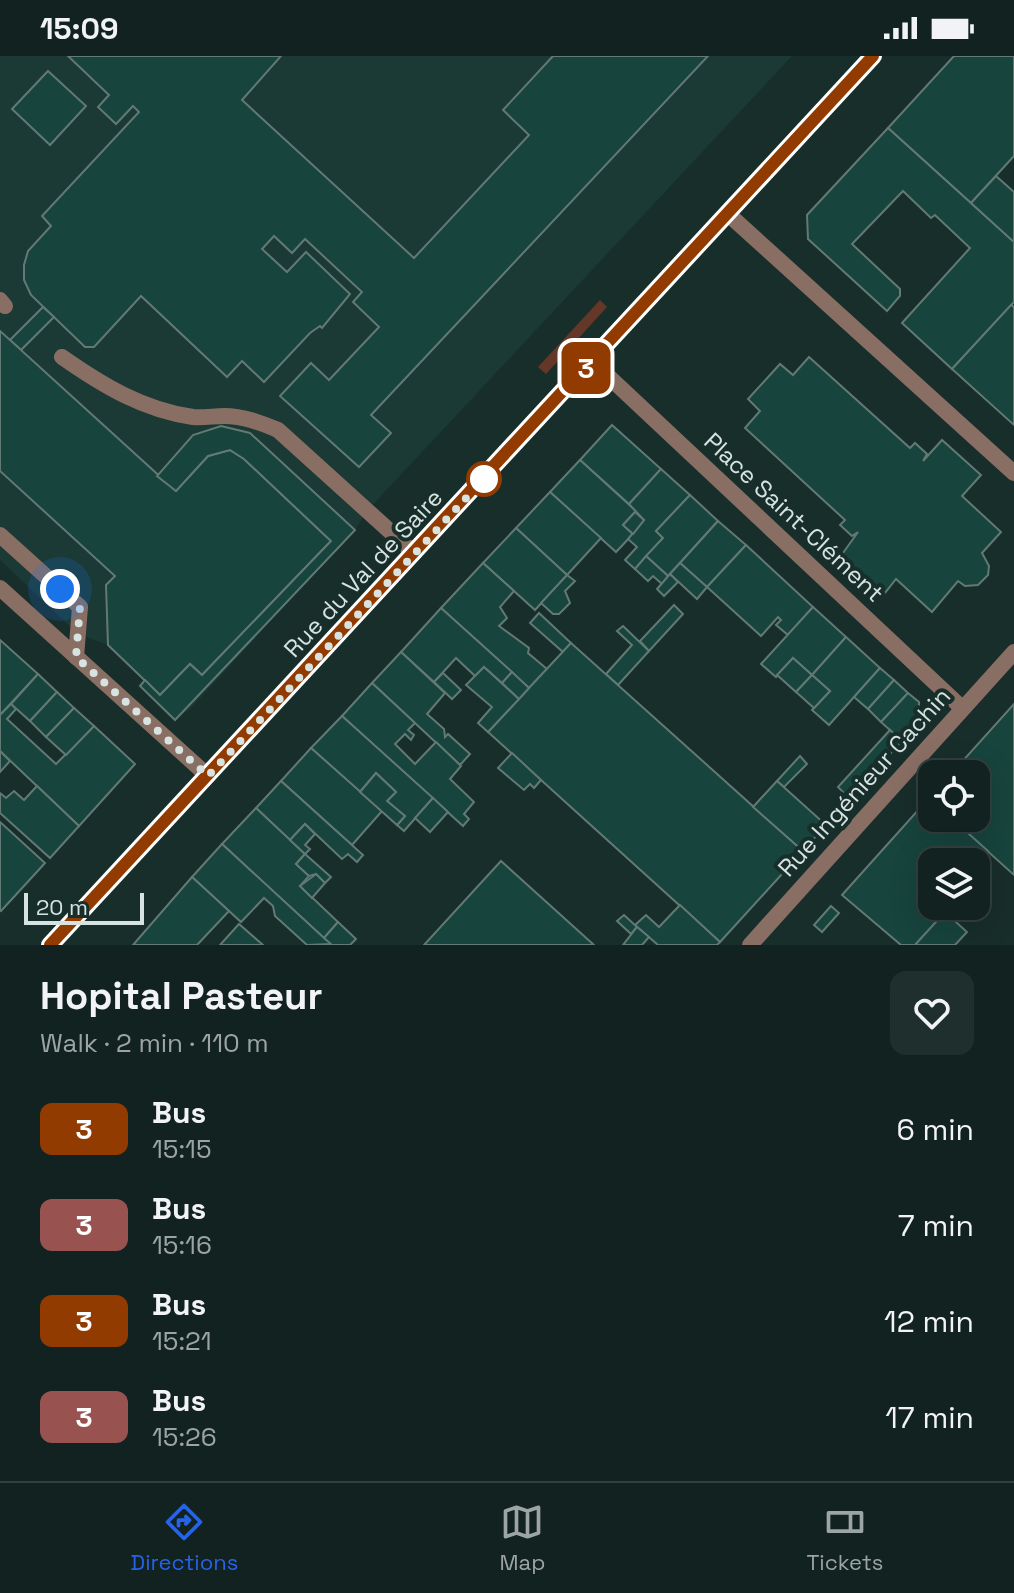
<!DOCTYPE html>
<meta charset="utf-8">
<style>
:root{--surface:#122220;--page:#1f2f2d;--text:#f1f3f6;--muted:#9ca4a5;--line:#313f3e;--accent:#2563eb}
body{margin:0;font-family:"Space Grotesk",sans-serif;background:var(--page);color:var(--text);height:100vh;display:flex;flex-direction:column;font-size:30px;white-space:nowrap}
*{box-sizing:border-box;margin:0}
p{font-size:26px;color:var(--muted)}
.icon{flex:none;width:44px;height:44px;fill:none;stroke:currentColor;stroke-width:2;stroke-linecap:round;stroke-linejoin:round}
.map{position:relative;height:889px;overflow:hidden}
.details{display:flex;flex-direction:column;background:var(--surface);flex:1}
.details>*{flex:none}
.badge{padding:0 16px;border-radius:12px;font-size:28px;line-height:52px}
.tools{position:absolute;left:918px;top:704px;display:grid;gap:16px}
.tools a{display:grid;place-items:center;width:72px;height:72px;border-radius:16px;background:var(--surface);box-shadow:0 8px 32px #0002,0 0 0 2px var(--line);font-size:40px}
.scale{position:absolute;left:24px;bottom:20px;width:120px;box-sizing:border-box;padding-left:8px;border:4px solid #d7e3e1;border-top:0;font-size:22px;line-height:28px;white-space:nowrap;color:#d7e3e1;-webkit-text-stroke:6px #182e2a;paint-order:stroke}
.you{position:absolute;width:40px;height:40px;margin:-20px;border:6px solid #fff;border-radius:50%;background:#1a73e8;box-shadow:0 0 0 12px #1a73e833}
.map>.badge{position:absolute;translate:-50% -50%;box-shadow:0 0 0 4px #fff}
.round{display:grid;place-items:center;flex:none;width:84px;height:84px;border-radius:16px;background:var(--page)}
.summary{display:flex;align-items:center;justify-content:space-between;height:136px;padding:0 40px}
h1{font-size:38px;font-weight:700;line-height:60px}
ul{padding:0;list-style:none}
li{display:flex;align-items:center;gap:24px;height:96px;padding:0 40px}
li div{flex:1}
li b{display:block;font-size:30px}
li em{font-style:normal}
li .badge{min-width:88px;font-weight:700;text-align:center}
.status{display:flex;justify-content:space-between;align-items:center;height:56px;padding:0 40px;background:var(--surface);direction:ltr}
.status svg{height:22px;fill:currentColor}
.tabs{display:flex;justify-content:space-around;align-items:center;height:112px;border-top:2px solid var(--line);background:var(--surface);font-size:22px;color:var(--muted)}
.tabs a{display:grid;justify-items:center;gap:4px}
.tabs .on{color:var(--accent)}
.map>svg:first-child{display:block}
</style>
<div class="status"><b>15:09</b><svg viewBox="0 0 49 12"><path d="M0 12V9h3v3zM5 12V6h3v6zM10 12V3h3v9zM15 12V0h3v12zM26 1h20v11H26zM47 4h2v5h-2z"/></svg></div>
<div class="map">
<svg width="1014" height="889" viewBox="0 0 1014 889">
<rect width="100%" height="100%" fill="#182e2a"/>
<!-- built -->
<polygon fill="#1b3935" points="0,0 792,0 367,455 355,474 190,653 175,664 140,630 145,624 108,589 78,578 0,504"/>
<!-- green -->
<polygon fill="#643728" points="600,244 607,251 546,318 538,311"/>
<!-- building -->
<g fill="#17443d" stroke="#627974" stroke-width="2">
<polygon points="68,0 281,0 242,44 414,202 529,79 503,54 553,0 708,0 371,359 391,377 359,411 280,340 311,307 329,324 379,271 353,246 362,236 305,183 292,197 274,180 262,193 287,216 306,196 350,238 322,272 320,270 310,277 264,326 242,305 227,321 141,240 94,291 85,291 31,239 24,224 24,209 28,195 51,170 42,160 139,56 133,50 116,68 98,51 109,39"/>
<polygon points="954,0 1014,0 1014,100 971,147 888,72"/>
<polygon points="48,15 86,50 50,89 12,53"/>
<polygon points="888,72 1014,186 1014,246 952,313 902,267 970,192 935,159 931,162 903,135 852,188 900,233 900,240 887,255 808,183 807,159"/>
<polygon points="996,120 1014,136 1014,186 971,147"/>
<polygon points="1011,249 1014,251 1014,369 952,313"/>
<polygon points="43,251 54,261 21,294 10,284"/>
<polygon points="0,275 176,435 208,400 230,394 244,403 331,485 202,619 190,608 160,639 108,589 106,529 115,520 0,415"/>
<polygon points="809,301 910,392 915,387 927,398 923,405 942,384 981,419 962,440 1001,476 982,497 989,510 988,519 978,529 965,530 958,525 932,556 896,523 881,542 838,504 858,476 852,480 840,469 845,464 745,372 760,355 748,343 780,308 793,319"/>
<polygon points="612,369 661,413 629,448 580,404"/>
<polygon points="221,370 250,377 355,474 175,664 140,630 145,624 160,639 190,608 202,619 331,485 244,403 230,394 208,400 176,435 157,420 193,379"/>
<polygon points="580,404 636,455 623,469 633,478 616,496 550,436"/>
<polygon points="661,413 690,439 656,475 663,482 635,513 625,504 637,491 628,483 644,464 629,448"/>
<polygon points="550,436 601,482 567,519 516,472"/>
<polygon points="690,439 718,465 668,520 646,500 663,482 656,475"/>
<polygon points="635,456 644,464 633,478 623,469"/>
<polygon points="718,465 746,489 707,531 680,507"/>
<polygon points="516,472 567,519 535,554 483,507"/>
<polygon points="746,489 813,551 788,579 776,569 781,564 778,561 761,580 707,531"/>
<polygon points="646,500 668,520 662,528 653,520 648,525 635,513"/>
<polygon points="483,507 514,535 500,551 507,562 499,570 529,592 528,597 547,613 529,632 441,552"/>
<polygon points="680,507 707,531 697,543 670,518"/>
<polygon points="670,518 678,526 664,540 657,533"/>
<polygon points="567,519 575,525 565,535 570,547 559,558 553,558 541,547"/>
<polygon points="674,549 683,558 649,595 640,585"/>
<polygon points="813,551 846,581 812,619 793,602 776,621 761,608"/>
<polygon points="441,552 512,616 502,627 484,611 475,620 456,602 434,626 401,596"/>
<polygon points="539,557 571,587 563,596 530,567"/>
<polygon points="623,570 649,595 618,629 606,618 632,589 617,575"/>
<polygon points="846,581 880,612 829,669 812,654 830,635 812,619"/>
<polygon points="0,584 38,618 0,659"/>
<polygon points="571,587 803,795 720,886 488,676"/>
<polygon points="401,596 445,637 427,658 444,673 445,681 448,678 470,698 460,709 372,627"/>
<polygon points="793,602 812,619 796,636 777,619"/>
<polygon points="484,611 519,643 488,676 478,667 492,651 466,629"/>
<polygon points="880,612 894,624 868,653 854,641"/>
<polygon points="512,616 529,632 519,643 502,627"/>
<polygon points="443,617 461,634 452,643 434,626"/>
<polygon points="38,618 57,636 30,665 11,648"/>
<polygon points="812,619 830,635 814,652 796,636"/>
<polygon points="894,624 908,637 881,666 868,653"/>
<polygon points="372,627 415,667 408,674 414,679 411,684 405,678 395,688 415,708 436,686 461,710 450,723 474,746 464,758 469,763 463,770 342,660"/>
<polygon points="57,636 74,652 46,681 30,665"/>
<polygon points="908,637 919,646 919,665 902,685 881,666"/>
<polygon points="11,648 16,653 7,663 56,708 94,670 135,708 79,770 0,695 0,659"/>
<polygon points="1014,648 1014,819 951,762 976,762 976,718 951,718"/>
<polygon points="74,652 94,670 66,699 46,681"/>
<polygon points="342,660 433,742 404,775 397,769 405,760 387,745 396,736 376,717 360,736 311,692"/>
<polygon points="890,674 902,685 846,746 839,740 843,736 838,731"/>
<polygon points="311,692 382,755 352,789 281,725"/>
<polygon points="0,695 10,705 0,716"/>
<polygon points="512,697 541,724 534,732 530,728 524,734 498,712"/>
<polygon points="800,700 807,708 784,731 777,725"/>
<polygon points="376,717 396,736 387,745 405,760 397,769 360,736"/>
<polygon points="281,725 363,799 357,806 348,798 342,803 305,768 290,784 256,752"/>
<polygon points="777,725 826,769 803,795 753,751"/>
<polygon points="37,730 79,770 50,802 0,757 0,737 6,742 14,735 24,744"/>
<polygon points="433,742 448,756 430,776 415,762"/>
<polygon points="929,742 932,762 951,762 988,795 976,809 932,806 932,850 951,850 915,889 901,889 842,839"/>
<polygon points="256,752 305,798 296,808 309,820 300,830 338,866 324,882 222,788"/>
<polygon points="0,766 45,807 1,855 0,854"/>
<polygon points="305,768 315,778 305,789 310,793 305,798 290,784"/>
<polygon points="222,788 324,882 332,888 307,889 275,860 273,850 264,842 241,866 192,821"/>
<polygon points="305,798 331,821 325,827 316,818 309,820 296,808"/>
<polygon points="501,805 594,889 424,889"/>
<polygon points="316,818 325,827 312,842 300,830"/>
<polygon points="192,821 229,855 197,889 133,889"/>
<polygon points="680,849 720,886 717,889 658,889 635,869 646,859 659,871"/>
<polygon points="831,850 839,857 822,876 814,869"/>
<polygon points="945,856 967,876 955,889 915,889"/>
<polygon points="624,859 637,871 631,878 617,865"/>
<polygon points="338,866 356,883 350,889 332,889 324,882"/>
<polygon points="239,868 263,889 220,889"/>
<polygon points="637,871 649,881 642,889 623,889"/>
</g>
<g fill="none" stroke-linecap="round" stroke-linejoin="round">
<!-- service -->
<g stroke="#896e64" stroke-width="16">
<polyline points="0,244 5,250"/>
<path d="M62 301C102 329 143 354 193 361 203 362 214 360 224 360 244 360 261 367 278 374L414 497"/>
<polyline points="0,479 80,551 76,601"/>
</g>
<!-- minor -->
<g stroke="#896e64" stroke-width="16">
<polyline points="727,157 1014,417"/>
<polyline points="592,305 962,652"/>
<polyline points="0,532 208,720"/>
<polyline points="750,889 1014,596"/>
</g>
<!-- secondary -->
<polyline stroke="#c09486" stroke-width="16" points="50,889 873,0"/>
</g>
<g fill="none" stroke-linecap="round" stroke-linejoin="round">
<!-- line casing -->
<g stroke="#fff" stroke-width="18">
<polyline id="line" points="50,889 873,0"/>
</g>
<!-- line -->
<use href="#line" stroke="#913b01" stroke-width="12"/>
<!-- walk -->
<polyline stroke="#d7e3e1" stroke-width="8" stroke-dasharray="0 14.4" points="60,533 80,551 76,601 208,720 484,423"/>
</g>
<!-- markers -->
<circle fill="#fff" stroke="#913b01" stroke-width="4" cx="484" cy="423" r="16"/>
<g text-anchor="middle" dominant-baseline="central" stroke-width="8" stroke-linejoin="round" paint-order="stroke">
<!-- street labels -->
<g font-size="24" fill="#d7e3e1" stroke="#182e2a">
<text transform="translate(794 461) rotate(43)">Place Saint-Clément</text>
<text transform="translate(363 517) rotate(-47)">Rue du Val de Saire</text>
<text transform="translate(864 726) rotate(-48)">Rue Ingénieur Cachin</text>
</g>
</g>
</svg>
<div class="tools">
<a><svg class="icon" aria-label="locate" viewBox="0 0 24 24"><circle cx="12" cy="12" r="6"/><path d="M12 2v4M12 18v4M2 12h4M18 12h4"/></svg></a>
<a><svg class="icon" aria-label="layers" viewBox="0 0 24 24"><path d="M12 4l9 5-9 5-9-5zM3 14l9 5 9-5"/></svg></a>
</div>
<div class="scale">20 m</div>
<div class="you" style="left:60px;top:533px"></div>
<b class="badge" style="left:586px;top:312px;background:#913b01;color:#fff">3</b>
</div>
<section class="details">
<div class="summary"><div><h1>Hopital Pasteur</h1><p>Walk · 2 min · 110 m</p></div><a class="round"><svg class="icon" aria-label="heart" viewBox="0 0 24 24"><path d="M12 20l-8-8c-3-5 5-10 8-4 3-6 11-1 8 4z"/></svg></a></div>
<ul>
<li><span class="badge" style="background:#913b01;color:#fff">3</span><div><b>Bus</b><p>15:15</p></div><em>6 min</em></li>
<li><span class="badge" style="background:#985350;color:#fff">3</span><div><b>Bus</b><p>15:16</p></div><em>7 min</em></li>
<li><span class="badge" style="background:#913b01;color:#fff">3</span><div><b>Bus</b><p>15:21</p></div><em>12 min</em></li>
<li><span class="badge" style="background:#985350;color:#fff">3</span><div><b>Bus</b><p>15:26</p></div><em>17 min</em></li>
</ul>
</section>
<nav class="tabs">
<a class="on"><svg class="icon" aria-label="directions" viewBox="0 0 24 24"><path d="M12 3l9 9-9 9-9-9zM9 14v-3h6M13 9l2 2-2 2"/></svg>Directions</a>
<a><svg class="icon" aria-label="map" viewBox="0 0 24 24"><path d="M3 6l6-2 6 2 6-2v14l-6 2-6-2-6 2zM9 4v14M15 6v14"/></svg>Map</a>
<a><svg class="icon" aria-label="tickets" viewBox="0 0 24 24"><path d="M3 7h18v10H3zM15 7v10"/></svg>Tickets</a>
</nav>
